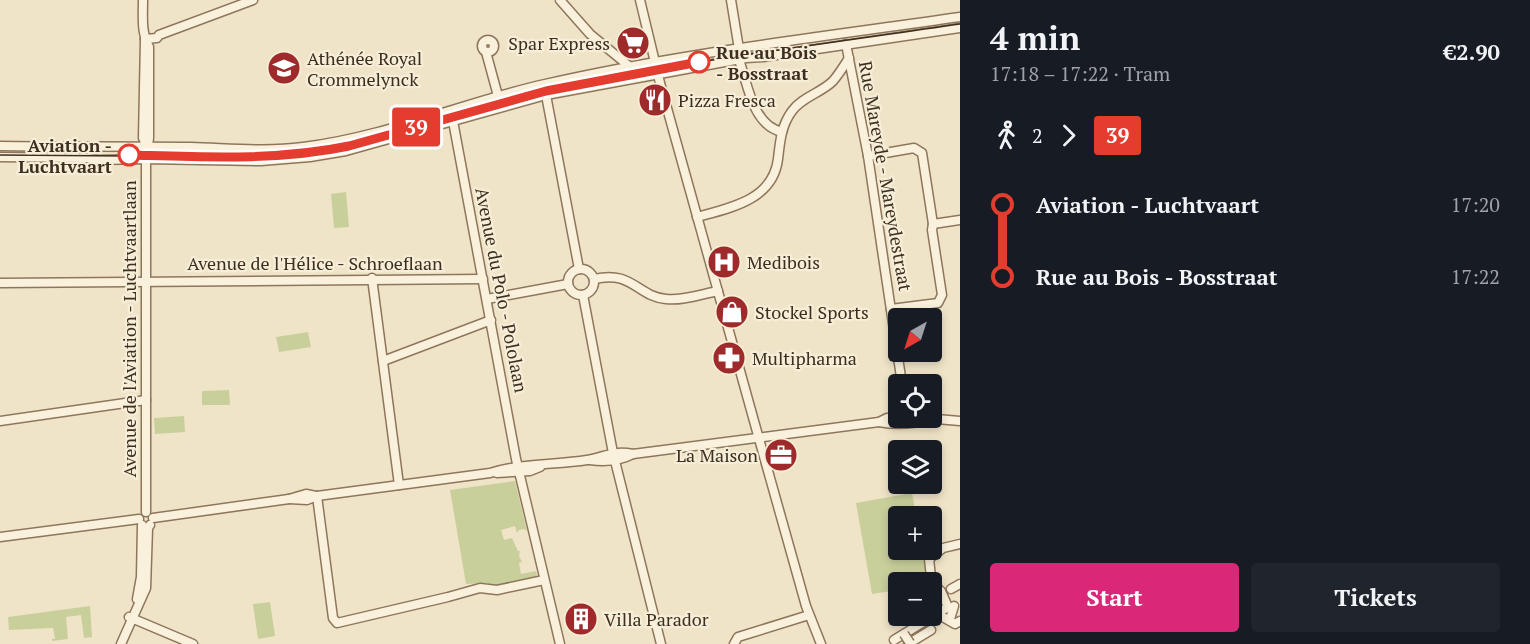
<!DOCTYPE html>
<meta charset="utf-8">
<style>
:root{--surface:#171b24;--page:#20242c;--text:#f1f3f6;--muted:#9ea1a6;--accent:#db2777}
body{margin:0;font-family:"PT Serif",serif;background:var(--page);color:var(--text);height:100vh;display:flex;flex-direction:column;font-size:22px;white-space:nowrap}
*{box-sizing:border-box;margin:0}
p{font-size:20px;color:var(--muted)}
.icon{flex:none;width:33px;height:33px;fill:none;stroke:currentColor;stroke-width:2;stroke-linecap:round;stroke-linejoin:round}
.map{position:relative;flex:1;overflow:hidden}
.details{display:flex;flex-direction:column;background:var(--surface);width:570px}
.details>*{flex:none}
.badge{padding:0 12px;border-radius:4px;font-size:21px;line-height:39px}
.needle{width:39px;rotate:219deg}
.controls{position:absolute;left:888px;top:308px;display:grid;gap:12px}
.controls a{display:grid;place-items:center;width:54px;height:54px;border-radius:6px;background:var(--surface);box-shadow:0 3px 9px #0003;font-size:30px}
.map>.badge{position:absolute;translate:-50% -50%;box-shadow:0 0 0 3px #fff}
.legs{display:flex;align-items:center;gap:9px;height:66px;padding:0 30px;font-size:20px}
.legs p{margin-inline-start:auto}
.overview{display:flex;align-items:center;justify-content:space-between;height:102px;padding:0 30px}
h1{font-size:33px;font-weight:700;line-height:45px}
.action{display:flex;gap:12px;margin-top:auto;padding:12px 30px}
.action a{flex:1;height:69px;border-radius:6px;background:var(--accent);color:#fff;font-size:24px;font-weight:700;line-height:69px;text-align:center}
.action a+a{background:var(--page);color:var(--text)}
ul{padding:0 30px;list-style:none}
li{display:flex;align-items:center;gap:21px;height:72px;font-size:22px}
li i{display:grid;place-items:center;width:9px;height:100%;margin:0 8px;background:currentColor}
li i::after{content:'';width:15px;height:15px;margin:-8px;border:4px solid;border-radius:50%;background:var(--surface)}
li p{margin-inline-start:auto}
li:first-child i{background:linear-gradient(#0000 50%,currentColor 0)}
li:last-child i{background:linear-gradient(currentColor 50%,#0000 0)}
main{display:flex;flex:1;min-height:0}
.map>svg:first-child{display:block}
</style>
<main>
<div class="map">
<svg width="960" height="644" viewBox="0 0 960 644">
<rect width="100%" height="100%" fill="#f0e4c8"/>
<!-- green -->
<g fill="#c9cf9b">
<polygon points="346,192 349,227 334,228 331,194"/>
<polygon points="308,332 311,347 279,352 276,337"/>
<polygon points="229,390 230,405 202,405 202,391"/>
<polygon points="184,416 185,432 155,434 154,418"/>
<polygon points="515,481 527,531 524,529 519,530 517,533 515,526 501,530 504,540 512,538 518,551 520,551 519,556 522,562 519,563 521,574 536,571 537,576 499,586 489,586 488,583 466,584 450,490"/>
<polygon points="912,493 916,516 898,516 898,549 922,549 927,582 898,582 898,590 872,594 856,503"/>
<polygon points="270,602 275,636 258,639 253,604"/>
<polygon points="90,606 92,637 84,638 81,615 66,617 68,639 52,641 52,639 55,639 53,628 9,630 8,617"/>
</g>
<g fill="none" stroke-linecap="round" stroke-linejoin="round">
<!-- minor casing -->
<g stroke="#8d765c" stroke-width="11">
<g id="minor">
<path d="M143 0C143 17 141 32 149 47V138L146 159V512"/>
<polyline points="560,0 590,34 629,66"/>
<polyline points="640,0 660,83 754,421 806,606 821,644"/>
<polyline points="731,0 739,49"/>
<polyline points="145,39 157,38 159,35 253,0"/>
<polyline points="145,39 143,138 147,147"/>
<circle cx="488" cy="46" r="6"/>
<polyline points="846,44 868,156 902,384"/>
<polyline points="486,52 498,96"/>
<path d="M739 60C748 84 752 125 782 132"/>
<polyline points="546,95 579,269"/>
<polyline points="453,121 516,459 560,644"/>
<path d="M0 146C64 147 127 146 191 147 229 148 266 152 303 147 386 137 464 102 545 84 681 53 821 37 960 17"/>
<polyline points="868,156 914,148 922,153 933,224 932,230 942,295 938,303 891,309"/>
<polyline points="0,157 87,158 100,160 146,159 261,161 310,157 346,151 546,95 746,58 763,57 960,28"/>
<path d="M697 217C730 208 773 200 778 159 780 142 781 126 792 111 802 97 821 93 833 81 839 74 844 66 849 58"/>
<polyline points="933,224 960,220"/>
<circle cx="581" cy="282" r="13"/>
<polyline points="372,278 399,485"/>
<path d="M594 279C633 270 636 296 666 299 682 301 702 294 718 291"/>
<polyline points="0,283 483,279"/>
<polyline points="583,295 613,453 661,644"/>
<polyline points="487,299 568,284"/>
<polyline points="383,361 491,320"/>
<polyline points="925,418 960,421"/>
<polyline points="0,421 146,400"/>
<path d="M879 422C895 425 913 424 929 420"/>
<path d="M590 460C605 462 620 461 633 454"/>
<polyline points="497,473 530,471 540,467"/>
<polyline points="317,496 333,618 337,623 448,597 480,588 497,590 544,580"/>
<path d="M289 499 307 500 317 496 490 473C522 463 555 465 587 460 605 457 613 450 633 454L879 422 887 418 898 417"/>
<polyline points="153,518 289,499 306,494 316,496"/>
<polyline points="0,537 139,519"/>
<polyline points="951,589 960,584"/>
<polyline points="939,590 931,577 929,559 943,548 960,544"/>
<polyline points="137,599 141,577 142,525"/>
<polyline points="941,616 955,624 960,621"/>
<polyline points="129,617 193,644"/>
<polyline points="950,619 954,606"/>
<polyline points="894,640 948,607 941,591"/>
<polyline points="121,644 146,588 148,528 150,525"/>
<polyline points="734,644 738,637 809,615"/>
<polyline points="908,644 931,630"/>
</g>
</g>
<!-- minor -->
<use href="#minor" stroke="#faf1dc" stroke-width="8"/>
<!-- tram -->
<path stroke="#3d2e20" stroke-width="1.5" d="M0 155 263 157C362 154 453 111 549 90 684 61 823 44 960 24"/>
<!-- minor-bridge casing -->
<g stroke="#8d765c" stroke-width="11" stroke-linecap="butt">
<polyline id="minor-bridge" points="904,634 910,643"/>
</g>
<!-- minor-bridge -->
<use href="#minor-bridge" stroke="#faf1dc" stroke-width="8"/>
</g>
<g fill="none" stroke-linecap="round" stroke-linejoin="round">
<!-- line-1 casing -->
<g stroke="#fff" stroke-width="14">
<path id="line-1" d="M129 155C203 157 277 161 349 146L546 91 699 62"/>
</g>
<!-- line-1 -->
<use href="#line-1" stroke="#e43c2e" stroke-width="9"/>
</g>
<!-- icons -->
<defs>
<g id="supermarket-disc" transform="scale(1.725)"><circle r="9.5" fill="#9e2a2b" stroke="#f7eed8"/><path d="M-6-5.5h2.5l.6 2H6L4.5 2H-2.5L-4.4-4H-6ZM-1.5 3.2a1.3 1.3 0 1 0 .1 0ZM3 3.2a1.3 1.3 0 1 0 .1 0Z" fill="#fff"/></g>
<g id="school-disc" transform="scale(1.725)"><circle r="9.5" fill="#9e2a2b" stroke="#f7eed8"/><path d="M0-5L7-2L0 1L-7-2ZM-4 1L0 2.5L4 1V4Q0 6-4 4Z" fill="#fff"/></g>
<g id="restaurant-disc" transform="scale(1.725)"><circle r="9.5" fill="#9e2a2b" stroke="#f7eed8"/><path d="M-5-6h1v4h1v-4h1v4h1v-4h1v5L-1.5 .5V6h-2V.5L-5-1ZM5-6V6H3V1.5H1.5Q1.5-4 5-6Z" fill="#fff"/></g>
<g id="hospital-disc" transform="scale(1.725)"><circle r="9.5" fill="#9e2a2b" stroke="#f7eed8"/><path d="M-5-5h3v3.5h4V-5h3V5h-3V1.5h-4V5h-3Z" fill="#fff"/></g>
<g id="shop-disc" transform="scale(1.725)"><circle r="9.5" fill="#9e2a2b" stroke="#f7eed8"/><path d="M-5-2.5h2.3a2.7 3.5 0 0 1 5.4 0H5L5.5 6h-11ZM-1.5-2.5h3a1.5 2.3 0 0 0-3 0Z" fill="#fff"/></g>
<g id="pharmacy-disc" transform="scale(1.725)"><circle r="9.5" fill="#9e2a2b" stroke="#f7eed8"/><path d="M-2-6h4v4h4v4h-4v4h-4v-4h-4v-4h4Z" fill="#fff"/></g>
<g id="office-disc" transform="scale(1.725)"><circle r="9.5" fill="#9e2a2b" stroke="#f7eed8"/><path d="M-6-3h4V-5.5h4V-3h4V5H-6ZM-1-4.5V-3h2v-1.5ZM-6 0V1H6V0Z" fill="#fff"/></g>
<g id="building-disc" transform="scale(1.725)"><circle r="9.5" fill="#9e2a2b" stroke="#f7eed8"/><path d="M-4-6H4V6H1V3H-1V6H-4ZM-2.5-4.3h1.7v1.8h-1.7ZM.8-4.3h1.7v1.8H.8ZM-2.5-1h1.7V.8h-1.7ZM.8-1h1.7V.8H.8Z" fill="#fff"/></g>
</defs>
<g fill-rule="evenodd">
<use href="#supermarket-disc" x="633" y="43"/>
<use href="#school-disc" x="284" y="68"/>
<use href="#restaurant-disc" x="655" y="100"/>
<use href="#hospital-disc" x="724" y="262"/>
<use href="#shop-disc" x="732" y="312"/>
<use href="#pharmacy-disc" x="729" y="358"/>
<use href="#office-disc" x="781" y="455"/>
<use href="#building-disc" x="581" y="619"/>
</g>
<!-- markers -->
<g fill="#fff" stroke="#e43c2e" stroke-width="3">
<circle cx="699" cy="62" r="10"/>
<circle cx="129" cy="155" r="10"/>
</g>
<g text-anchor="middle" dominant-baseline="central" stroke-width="4.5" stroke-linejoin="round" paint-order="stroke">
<!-- poi labels -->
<g font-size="18" fill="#3d2e20" stroke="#f7eed8" text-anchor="start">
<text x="610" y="43" text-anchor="end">Spar Express</text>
<text x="307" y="58">Athénée Royal<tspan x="307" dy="21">Crommelynck</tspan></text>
<text x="678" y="100">Pizza Fresca</text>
<text x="747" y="262">Medibois</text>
<text x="755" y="312">Stockel Sports</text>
<text x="752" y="358">Multipharma</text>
<text x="758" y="455" text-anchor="end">La Maison</text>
<text x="604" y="619">Villa Parador</text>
</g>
<!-- stop labels -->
<g font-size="18" font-weight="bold" fill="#3d2e20" stroke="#f7eed8" text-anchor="start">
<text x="716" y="52">Rue au Bois<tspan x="716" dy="21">- Bosstraat</tspan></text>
<text x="112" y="145" text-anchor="end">Aviation -<tspan x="112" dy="21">Luchtvaart</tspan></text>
</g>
<!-- street labels -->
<g font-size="18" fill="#3d2e20" stroke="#f7eed8">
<text transform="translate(886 176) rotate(80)">Rue Mareyde - Mareydestraat</text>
<text x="315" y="263">Avenue de l'Hélice - Schroeflaan</text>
<text transform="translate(502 290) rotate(79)">Avenue du Polo - Pololaan</text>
<text transform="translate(129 329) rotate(-90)">Avenue de l'Aviation - Luchtvaartlaan</text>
</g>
</g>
</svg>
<div class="controls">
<a><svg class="needle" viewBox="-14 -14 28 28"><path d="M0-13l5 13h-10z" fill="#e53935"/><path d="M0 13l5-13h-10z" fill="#9ea1a6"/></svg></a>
<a><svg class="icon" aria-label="locate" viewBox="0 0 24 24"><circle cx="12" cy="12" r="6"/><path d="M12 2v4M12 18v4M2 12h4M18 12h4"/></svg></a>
<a><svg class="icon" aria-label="layers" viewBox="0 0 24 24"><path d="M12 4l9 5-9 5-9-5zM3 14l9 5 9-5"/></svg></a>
<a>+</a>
<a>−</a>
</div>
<b class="badge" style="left:416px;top:127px;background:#e43c2e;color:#fff">39</b>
</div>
<section class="details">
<div class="overview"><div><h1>4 min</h1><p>17:18 – 17:22 · Tram</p></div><b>€2.90</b></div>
<div class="legs"><svg class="icon" aria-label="walk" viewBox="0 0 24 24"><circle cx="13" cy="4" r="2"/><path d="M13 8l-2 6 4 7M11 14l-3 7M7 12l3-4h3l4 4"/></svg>2<svg class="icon" aria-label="forward" viewBox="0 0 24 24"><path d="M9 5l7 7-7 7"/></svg><b class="badge" style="background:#e43c2e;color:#fff">39</b></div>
<ul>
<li><i style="color:#e43c2e"></i><b>Aviation - Luchtvaart</b><p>17:20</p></li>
<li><i style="color:#e43c2e"></i><b>Rue au Bois - Bosstraat</b><p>17:22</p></li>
</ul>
<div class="action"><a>Start</a><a>Tickets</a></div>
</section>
</main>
